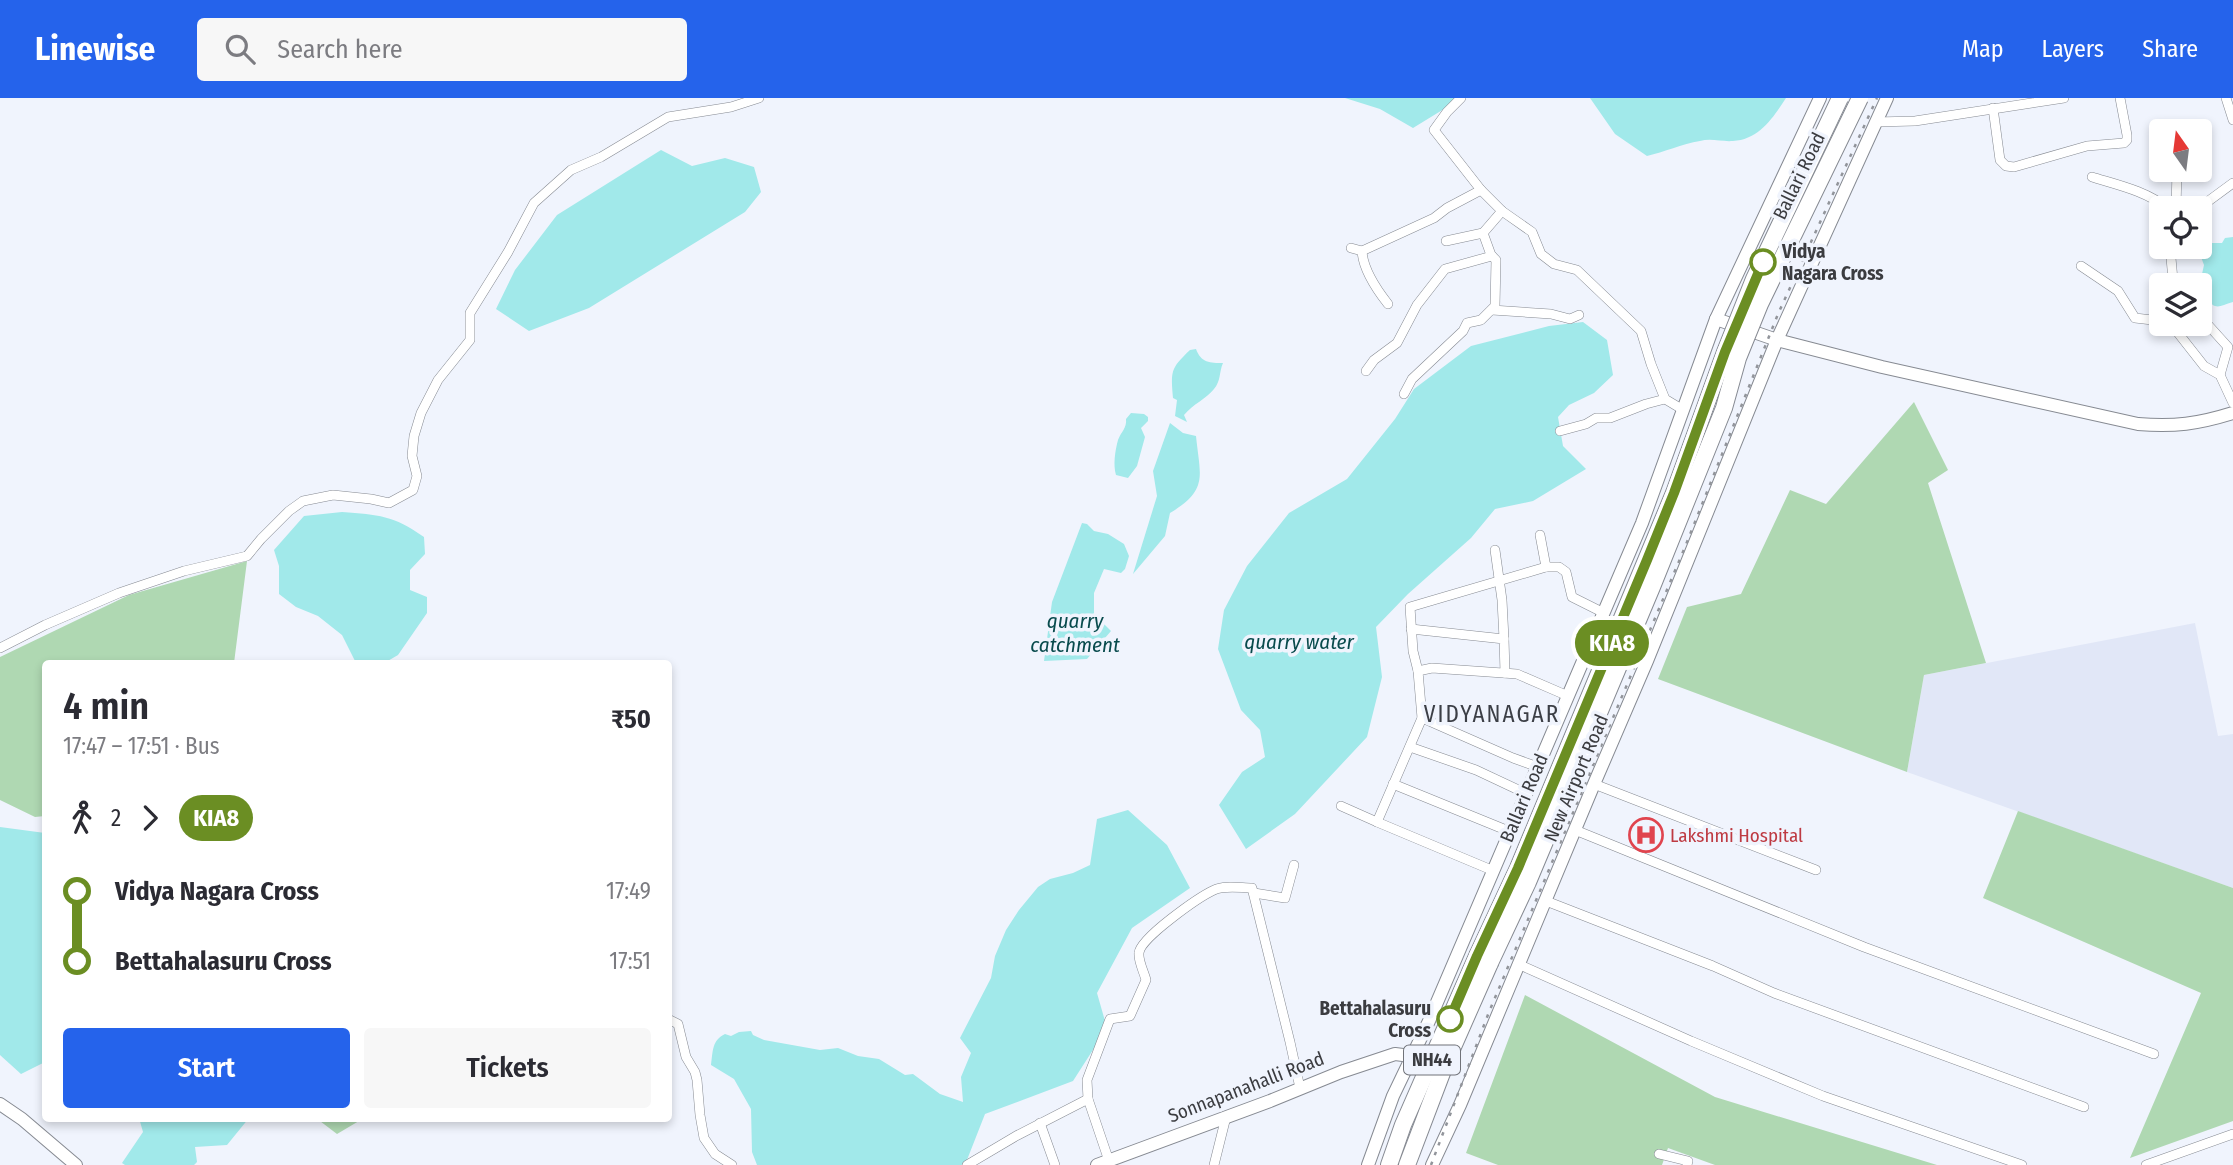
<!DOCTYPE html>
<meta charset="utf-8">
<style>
:root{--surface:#fff;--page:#f7f7f7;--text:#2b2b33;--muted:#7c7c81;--accent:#2563eb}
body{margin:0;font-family:"Fira Sans Condensed",sans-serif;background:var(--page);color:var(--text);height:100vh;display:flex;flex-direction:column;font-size:26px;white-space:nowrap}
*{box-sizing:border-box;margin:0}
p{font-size:23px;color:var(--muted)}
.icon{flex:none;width:38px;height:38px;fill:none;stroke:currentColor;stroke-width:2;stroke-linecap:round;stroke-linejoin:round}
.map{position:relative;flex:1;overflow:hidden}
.sheet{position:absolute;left:42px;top:562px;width:630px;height:462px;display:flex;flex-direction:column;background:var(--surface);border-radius:7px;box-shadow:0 4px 10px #0003}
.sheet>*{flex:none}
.badge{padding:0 14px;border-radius:23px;font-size:24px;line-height:46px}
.needle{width:46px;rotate:346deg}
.fabs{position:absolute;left:2149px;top:21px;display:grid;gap:14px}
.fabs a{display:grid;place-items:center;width:63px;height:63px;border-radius:7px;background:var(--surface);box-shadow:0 4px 10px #0003;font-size:35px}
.map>.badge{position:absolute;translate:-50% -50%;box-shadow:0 0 0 4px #fff}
.legs{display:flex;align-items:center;gap:10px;height:77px;padding:0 21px;font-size:23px}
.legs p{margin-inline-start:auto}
.summary{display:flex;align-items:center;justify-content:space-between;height:119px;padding:0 21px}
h1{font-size:38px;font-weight:600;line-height:52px}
.action{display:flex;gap:14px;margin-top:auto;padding:14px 21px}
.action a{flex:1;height:80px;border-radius:7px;background:var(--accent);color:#fff;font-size:28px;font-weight:600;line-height:80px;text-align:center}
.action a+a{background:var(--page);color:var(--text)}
ul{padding:0 21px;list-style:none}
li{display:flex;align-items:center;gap:24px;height:70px;font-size:26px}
li i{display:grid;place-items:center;width:10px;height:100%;margin:0 9px;background:currentColor}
li i::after{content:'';width:18px;height:18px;margin:-9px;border:5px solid;border-radius:50%;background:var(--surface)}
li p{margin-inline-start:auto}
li:first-child i{background:linear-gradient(#0000 50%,currentColor 0)}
li:last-child i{background:linear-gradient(currentColor 50%,#0000 0)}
header{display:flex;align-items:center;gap:42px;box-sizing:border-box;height:98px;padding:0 35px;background:var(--accent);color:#fff}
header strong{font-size:33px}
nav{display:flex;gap:38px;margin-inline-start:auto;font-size:24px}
.search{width:490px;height:63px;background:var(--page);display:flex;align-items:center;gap:18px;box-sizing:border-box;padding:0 24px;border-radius:7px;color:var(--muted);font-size:26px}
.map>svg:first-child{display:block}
</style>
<header>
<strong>Linewise</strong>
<div class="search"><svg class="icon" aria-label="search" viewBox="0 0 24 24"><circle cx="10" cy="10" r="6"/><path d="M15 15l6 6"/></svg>Search here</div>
<nav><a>Map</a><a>Layers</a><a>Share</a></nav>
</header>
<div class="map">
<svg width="2233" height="1067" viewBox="0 0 2233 1067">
<rect width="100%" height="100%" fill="#f0f4fd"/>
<!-- built -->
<polygon fill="#e1e7f7" points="2195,525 2218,638 2233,636 2233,790 1907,674 1924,577"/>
<!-- green -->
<g fill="#afd8b2">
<polygon points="1914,304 1948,372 1928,385 1986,565 1924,577 1907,674 1658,581 1687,509 1741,496 1790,392 1826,406"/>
<polygon points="247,463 234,565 46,565 45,718 35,719 0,702 0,559 129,497"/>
<polygon points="2018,713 2233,790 2233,1023 2130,1060 2201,895 1983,800"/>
<polygon points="1525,897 1715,999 1937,1067 1715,1067 1668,1050 1662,1067 1498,1067 1466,1055"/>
<polygon points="316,1020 364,1020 337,1036"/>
</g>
<!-- water -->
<g fill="#a1e9ea">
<polygon points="1345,0 1455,0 1444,11 1413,30 1380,11"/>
<path d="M1590 0H1786C1773 20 1759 42 1733 43 1722 44 1711 40 1700 43 1682 46 1664 54 1647 58L1615 36Z"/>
<polygon points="661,52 692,68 725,60 754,69 761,94 745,114 589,210 529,233 496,211 515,172 557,117"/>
<path d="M2233 139V204C2219 208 2216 213 2206 200L2209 197 2208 188 2199 177 2202 176 2204 167 2201 159 2210 145H2222L2225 140Z"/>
<polygon points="1583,224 1607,242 1613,277 1594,295 1569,307 1558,319 1563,348 1586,371 1533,403 1495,411 1471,440 1408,496 1376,529 1382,579 1367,639 1295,716 1246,751 1219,707 1242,674 1265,659 1260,632 1241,612 1218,551 1224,512 1247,468 1289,415 1347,381 1395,321 1414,291 1471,248 1549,228"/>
<path d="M1196 251C1201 265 1210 265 1223 265 1219 274 1221 283 1214 291 1206 301 1193 306 1184 317L1187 324 1175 318 1177 302 1173 300C1171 273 1170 271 1190 252Z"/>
<path d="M1131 315 1144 316 1148 319V323L1141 330 1145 339 1137 368 1128 380 1116 377C1113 367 1115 353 1118 342 1121 334 1127 330 1126 321Z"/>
<path d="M1170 325 1183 335 1196 338C1200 378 1209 392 1170 415L1165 438 1133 476 1157 398 1153 373Z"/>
<path d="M342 414C379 417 393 417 424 439L425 456 410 472V492L427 499V515L398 557 386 564 356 565 342 537 318 518 296 509 279 496V468L274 452 304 418Z"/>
<polygon points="1082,425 1087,426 1094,433 1108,436 1124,446 1129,458 1125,471 1121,475 1104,471 1094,495 1094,516 1111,533 1087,561 1044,563 1052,504"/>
<path d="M1128 712 1167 747 1190 790 1132 830 1097 895 1107 930 1073 983 985 1016 965 1067H757L752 1054 751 1011 734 981 711 967C713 953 712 942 725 936L731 938 739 934 751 933 753 937 764 942 820 952 838 950 858 958 879 961 905 977 913 976 940 996 963 1004 961 979 971 955 960 940 991 880 995 858 1006 832 1019 812 1038 789 1050 781 1073 775 1090 767 1097 721Z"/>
<polygon points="0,729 45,735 45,964 21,976 0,957"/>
<polygon points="139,1020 249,1020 227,1047 195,1049 197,1064 194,1067 125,1067 122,1065 143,1034"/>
</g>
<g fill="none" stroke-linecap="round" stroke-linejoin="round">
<!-- street casing -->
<g stroke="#868a92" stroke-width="10">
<g id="street">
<polyline points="1461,0 1447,14 1434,32 1481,92 1502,113 1532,134 1541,156 1554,166 1577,172 1641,233 1651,266 1665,301 1680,310"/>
<polyline points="2226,0 2233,22"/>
<polyline points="1993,10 2000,62 2006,68 2014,69 2087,48 2124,45 2127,42 2127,37 2120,0"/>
<polyline points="1876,24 1915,23 2064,0"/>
<polyline points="2177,33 2177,28"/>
<path d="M2092 79C2118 87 2146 93 2167 110"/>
<polyline points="2176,110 2177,72"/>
<polyline points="2199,110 2233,85"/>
<polyline points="1446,143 1483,135"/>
<polyline points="2170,149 2173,182 2177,187"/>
<polyline points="1351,150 1362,153 1434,120 1447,110 1481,92"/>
<path d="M1362 153C1363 171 1377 192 1388 206"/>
<polyline points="2081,168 2118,193 2135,220 2161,223"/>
<polyline points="1492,212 1551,216 1570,221 1579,217"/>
<polyline points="2200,218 2228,249 2220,277"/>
<polyline points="2171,226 2204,268 2220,277 2233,305"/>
<polyline points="1366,273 1374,262 1397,245 1417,207 1445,171 1492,158"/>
<polyline points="1404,296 1412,281 1463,233 1467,225 1481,222 1495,208 1496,162 1491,157 1483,135 1502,113"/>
<polyline points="1560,333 1586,326 1596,320 1610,320 1646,306 1665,301"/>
<polyline points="1540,437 1546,469"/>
<polyline points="1495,452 1502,502 1504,541"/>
<polyline points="1411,531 1504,541 1505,575"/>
<polyline points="0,550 45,527 119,495 184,473 247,458 261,441 289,413 303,403 333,397 371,401 389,405 413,392 417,378 412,358 414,338 421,315 438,282 470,242 470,215 508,154 534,105 571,72 601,59 668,19 731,9 759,0"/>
<polyline points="1418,573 1413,553 1410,509 1546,469 1559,469 1566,474 1572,499 1604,515"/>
<polyline points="1422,620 1513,660 1538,669"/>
<polyline points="1410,649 1476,672 1527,696"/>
<polyline points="1393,686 1511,734"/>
<polyline points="1594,686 1816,772"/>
<polyline points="1341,708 1377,724"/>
<polyline points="1575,732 1864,849 2154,956"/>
<polyline points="1494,773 1377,724 1422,620 1418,573 1432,570 1517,576 1568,598"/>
<polyline points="1254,795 1285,800 1294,767"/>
<polyline points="1546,803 1713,868 1774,895 2084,1009"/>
<polyline points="1520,867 1691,943 1823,998 2022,1067"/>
<polyline points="668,921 678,926 686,959 695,974 697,982 700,1017 704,1040 715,1056 732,1067"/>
<path d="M1088 1001 1087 982 1110 921 1130 918 1146 882C1144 874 1138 863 1139 855 1140 840 1199 799 1214 792 1224 787 1241 790 1252 790L1290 944 1300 990"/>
<polyline points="1040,1025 1055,1067"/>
<polyline points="1659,1056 1688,1063 1687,1067"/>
<polyline points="967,1067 1016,1038 1088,1001 1109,1063"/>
<polyline points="1214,1067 1226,1019"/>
<polyline points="2146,1067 2233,1036"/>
</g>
</g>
<!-- secondary casing -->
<g stroke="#868a92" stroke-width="14">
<g id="secondary">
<path d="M1716 221 1777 242 1882 269 2138 326C2174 329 2198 326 2233 315"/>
<polyline points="0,1006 22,1021 76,1067"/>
<polyline points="1097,1067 1270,1003 1341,974 1395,956 1411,958"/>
<polyline points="1368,1067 1393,998 1429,923 1642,425 1716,221 1820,0"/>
<polyline points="1432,1067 1460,1007 1594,686 1647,563 1777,242 1887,0"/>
</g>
</g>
<!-- highway casing -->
<g stroke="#868a92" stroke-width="18">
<g id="highway">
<polyline points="1389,1067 1403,1027 1477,858"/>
<polyline points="1407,1067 1445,967 1490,865"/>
</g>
</g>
<!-- street -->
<use href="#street" stroke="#fff" stroke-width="9"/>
<!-- secondary -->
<use href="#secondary" stroke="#fff" stroke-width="12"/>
<!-- highway -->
<use href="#highway" stroke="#fff" stroke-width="16"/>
<!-- rail -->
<polyline stroke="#92959b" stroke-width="2.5" stroke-dasharray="3.5 7" stroke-linecap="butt" points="1431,1067 1489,914 1685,449 1778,216 1877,0"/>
<!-- highway-bridge casing -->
<g stroke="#868a92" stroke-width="18" stroke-linecap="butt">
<g id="highway-bridge">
<polyline points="1477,858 1518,770 1674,395 1725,254 1754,181 1840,0"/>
<polyline points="1490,865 1528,784 1652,489 1724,310 1738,260 1760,206 1860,0"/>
</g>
</g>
<!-- highway-bridge -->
<use href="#highway-bridge" stroke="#fff" stroke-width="16"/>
</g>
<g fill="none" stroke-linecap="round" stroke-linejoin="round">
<!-- line-1 casing -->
<g stroke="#fff" stroke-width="16">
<polyline id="line-1" points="1450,921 1477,858 1518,770 1647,462 1674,395 1725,254 1763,164"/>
</g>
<!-- line-1 -->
<use href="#line-1" stroke="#6b8e23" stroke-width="10"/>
</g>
<!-- icons -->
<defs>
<g id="hospital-ring" transform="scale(1.75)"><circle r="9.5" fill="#f0f4fd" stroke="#e0444e" stroke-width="1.5"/><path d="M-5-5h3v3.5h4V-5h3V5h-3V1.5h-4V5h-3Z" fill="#e0444e"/></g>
</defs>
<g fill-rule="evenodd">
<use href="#hospital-ring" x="1646" y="737"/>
</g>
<!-- markers -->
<g fill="#fff" stroke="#6b8e23" stroke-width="3.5">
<circle cx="1763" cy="164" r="12"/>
<circle cx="1450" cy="921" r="12"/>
</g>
<g text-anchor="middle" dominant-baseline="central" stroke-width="7" stroke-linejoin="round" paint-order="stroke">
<!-- shield labels -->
<rect fill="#f0f4fd" stroke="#717379" stroke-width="2" x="1404" y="947.5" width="56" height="29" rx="5"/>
<g font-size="18" font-weight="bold" fill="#3b3c40">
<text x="1432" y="962">NH44</text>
</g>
<!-- street labels -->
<g font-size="19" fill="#3b3c40" stroke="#f0f4fd">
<text transform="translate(1799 78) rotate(-64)">Ballari Road</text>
<text transform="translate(1576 680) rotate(-67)">New Airport Road</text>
<text transform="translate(1524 700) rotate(-67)">Ballari Road</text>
<text transform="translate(1246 989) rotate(-21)">Sonnapanahalli Road</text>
</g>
<!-- stop labels -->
<g font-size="19" font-weight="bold" fill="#3b3c40" stroke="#f0f4fd" text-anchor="start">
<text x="1782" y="153">Vidya<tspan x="1782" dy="22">Nagara Cross</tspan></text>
<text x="1431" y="910" text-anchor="end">Bettahalasuru<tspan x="1431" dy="22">Cross</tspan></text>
</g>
<!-- health labels -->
<g font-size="19" fill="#be3a42" stroke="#f0f4fd" text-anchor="start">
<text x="1670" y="737">Lakshmi Hospital</text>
</g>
<!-- water labels -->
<g font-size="21" font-style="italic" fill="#094b4d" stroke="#f0f4fd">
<text x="1075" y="523">quarry<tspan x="1075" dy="24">catchment</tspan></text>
<text x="1299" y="544">quarry water</text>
</g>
<!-- quarter labels -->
<g font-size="23" letter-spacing="2" fill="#3c3f46" stroke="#f0f4fd">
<text x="1492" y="616">VIDYANAGAR</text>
</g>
</g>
</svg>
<div class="fabs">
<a><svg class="needle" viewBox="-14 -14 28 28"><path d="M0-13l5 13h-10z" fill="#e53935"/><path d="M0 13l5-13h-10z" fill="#7c7c81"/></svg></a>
<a><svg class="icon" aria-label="locate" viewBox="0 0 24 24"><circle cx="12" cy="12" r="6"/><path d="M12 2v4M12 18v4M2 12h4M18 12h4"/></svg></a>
<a><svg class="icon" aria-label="layers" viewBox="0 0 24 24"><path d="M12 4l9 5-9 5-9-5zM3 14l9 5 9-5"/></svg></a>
</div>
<b class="badge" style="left:1612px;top:545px;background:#6b8e23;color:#fff">KIA8</b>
<section class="sheet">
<div class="summary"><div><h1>4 min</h1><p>17:47 – 17:51 · Bus</p></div><b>₹50</b></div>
<div class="legs"><svg class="icon" aria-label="walk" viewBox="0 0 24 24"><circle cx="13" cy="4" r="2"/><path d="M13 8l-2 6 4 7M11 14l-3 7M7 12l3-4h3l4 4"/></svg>2<svg class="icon" aria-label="forward" viewBox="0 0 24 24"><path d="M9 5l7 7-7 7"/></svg><b class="badge" style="background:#6b8e23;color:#fff">KIA8</b></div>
<ul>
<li><i style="color:#6b8e23"></i><b>Vidya Nagara Cross</b><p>17:49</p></li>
<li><i style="color:#6b8e23"></i><b>Bettahalasuru Cross</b><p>17:51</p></li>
</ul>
<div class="action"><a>Start</a><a>Tickets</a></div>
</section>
</div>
